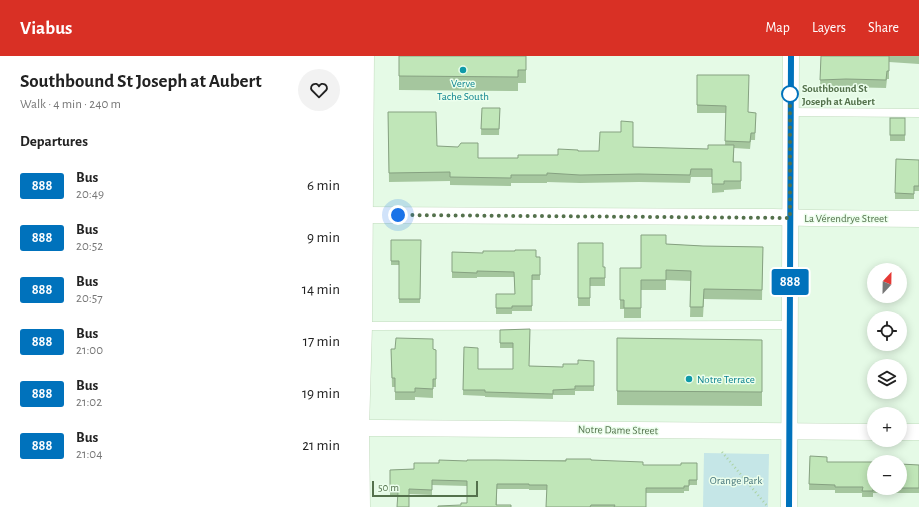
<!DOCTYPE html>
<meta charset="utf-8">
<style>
:root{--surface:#fff;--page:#f2f2f2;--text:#222;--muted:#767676;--accent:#d93025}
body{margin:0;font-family:"Alegreya Sans",sans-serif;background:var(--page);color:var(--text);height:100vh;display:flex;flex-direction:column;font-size:15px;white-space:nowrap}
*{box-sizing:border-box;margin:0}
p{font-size:13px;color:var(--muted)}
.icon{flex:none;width:22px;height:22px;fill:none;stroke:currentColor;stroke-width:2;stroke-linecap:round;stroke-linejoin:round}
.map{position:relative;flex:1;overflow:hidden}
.details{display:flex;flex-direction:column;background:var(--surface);width:360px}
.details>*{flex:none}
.badge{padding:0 8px;border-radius:3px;font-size:14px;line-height:26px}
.needle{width:26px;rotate:22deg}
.fabs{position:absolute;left:507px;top:207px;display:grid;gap:8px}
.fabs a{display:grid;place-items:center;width:40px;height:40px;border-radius:50%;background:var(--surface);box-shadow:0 2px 10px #0003;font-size:20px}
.scale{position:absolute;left:12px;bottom:10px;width:106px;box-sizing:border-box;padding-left:4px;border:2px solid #54714c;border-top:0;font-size:11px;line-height:14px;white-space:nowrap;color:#54714c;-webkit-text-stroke:3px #ebfeec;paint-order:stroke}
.you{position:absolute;width:20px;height:20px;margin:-10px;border:3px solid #fff;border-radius:50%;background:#1a73e8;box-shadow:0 0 0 6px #1a73e833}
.map>.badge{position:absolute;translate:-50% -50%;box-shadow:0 0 0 2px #fff}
h2{padding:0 20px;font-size:15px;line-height:36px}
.round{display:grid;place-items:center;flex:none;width:42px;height:42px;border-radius:21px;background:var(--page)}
.head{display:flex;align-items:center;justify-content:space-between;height:68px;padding:0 20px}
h1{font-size:19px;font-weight:700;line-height:30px}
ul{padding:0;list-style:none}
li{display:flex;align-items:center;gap:12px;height:52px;padding:0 20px}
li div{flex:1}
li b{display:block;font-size:15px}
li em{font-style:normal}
li .badge{min-width:44px;font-weight:700;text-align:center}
header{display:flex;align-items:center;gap:24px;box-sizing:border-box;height:56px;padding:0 20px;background:var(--accent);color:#fff}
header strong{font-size:19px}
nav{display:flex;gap:22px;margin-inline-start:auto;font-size:14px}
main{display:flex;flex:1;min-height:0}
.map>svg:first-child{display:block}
</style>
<header>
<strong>Viabus</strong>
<nav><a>Map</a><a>Layers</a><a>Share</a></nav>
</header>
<main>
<section class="details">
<div class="head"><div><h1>Southbound St Joseph at Aubert</h1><p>Walk · 4 min · 240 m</p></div><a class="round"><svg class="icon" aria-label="heart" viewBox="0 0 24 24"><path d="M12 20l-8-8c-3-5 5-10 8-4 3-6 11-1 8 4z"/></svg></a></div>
<h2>Departures</h2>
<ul>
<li><span class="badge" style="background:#0072bc;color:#fff">888</span><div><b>Bus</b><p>20:49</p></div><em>6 min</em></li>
<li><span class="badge" style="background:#0072bc;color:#fff">888</span><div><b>Bus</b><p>20:52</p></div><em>9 min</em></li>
<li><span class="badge" style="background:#0072bc;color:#fff">888</span><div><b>Bus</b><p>20:57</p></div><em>14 min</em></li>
<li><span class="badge" style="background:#0072bc;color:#fff">888</span><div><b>Bus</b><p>21:00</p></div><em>17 min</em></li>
<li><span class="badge" style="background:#0072bc;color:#fff">888</span><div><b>Bus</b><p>21:02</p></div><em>19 min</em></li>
<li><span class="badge" style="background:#0072bc;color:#fff">888</span><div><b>Bus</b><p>21:04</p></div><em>21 min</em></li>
</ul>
</section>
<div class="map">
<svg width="559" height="451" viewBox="0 0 559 451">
<rect width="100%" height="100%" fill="#e5fae6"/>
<!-- green -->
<polygon fill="#c5e6e7" points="344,397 409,398 408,451 343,451"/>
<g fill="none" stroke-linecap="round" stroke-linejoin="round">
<!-- service casing -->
<g stroke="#c2dbbe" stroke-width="9">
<g id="service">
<polyline points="430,56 559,57"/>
<polyline points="4,270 430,269"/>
</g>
</g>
<!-- minor casing -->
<g stroke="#c2dbbe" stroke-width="17">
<g id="minor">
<polyline points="5,159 413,161 450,162 559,163"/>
<polyline points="1,372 21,372 514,376"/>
<polyline points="540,376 559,376"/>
<polyline points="2,451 1,372 4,270 6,0"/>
<polyline points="429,451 431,0"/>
</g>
</g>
<!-- path -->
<polyline stroke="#abd2a2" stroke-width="2.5" stroke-dasharray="1 3" stroke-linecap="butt" points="362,396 408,451"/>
<!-- service -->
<use href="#service" stroke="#fff" stroke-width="8"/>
<!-- minor -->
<use href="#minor" stroke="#fff" stroke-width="16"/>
</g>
<!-- wall -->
<g fill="#a5c69e">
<polygon points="39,0 166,0 166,27 158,27 158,35 39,34"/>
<polygon points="461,0 559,0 559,8 529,6 529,23 527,23 526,32 486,31 460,32"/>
<polygon points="337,19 388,56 396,57 395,84 391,84 390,93 374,92 374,106 381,106 381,133 364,134 364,136 352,137 352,121 331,121 330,127 279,126 220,127 187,126 187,127 151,127 151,130 90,129 90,125 29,126 28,56 77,90 118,102 158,102 198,99 218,95 239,95 273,91 348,93 365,89 366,57 337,57"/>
<polygon points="122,52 140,52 139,79 121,79"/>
<rect x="530" y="62" width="15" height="23"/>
<polygon points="559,104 559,135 554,135 554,143 535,143 535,137"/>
<polygon points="31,184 61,184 60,247 39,247 39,209 31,209"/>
<polygon points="218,187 243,211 245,211 245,230 230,230 230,250 218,250"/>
<polygon points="306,188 343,190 403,191 402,244 344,243 343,261 330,261 331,225 306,224 306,234 281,234 281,262 264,262 264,253 260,253 260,212 281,212"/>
<polygon points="92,196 180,201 180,224 172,224 172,255 152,255 152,258 136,258 136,238 155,238 154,221 117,221 117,222 92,222"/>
<polygon points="170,273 169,310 203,311 234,305 234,335 215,335 215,339 193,339 193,343 125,341 125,340 103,339 104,291 118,313 153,313 153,292 140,292 140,274"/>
<polygon points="257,282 402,284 402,350 257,349"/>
<polygon points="31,293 76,294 76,331 73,331 73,342 55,341 55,344 35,344 35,331 32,331"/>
<polygon points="450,400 467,406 514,406 514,432 540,432 540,408 559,409 559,437 513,437 513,441 502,441 502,437 475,437 475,434 449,434"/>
<polygon points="231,404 283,409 321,409 337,407 337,429 329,429 329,435 324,435 324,437 286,437 286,451 186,451 187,434 169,434 169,433 137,433 137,449 101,449 107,447 107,430 72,429 72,439 49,438 38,441 30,441 30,414 54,413 79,407 107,405"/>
</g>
<!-- building -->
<g fill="#c0e6b8" stroke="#86a181">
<polygon points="39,0 166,0 166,14 158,14 158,21 39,20"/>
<polygon points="461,0 529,0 529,15 527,15 526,24 486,23 460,24"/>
<polygon points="337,19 389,19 388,56 396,57 395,77 391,77 390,86 365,85 366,50 337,49"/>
<polygon points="122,52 140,52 139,73 121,73"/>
<polygon points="28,56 76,56 77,90 98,91 101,87 118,87 118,102 158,102 158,99 198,99 198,93 218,94 218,95 239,95 240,76 261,76 261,65 273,66 273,91 348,93 348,89 374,89 373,106 381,106 381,125 364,125 364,128 352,128 352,113 331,113 330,119 279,118 220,119 187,117 187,119 151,119 151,122 90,121 90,116 29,117"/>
<rect x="530" y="62" width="15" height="17"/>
<polygon points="536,103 559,104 559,130 554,130 554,138 535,137"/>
<polygon points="281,179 306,179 306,188 343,190 403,191 402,234 344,233 343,251 330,251 331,215 306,214 306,224 281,224 281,252 264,252 264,244 260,244 260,212 281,212"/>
<polygon points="31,184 61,184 60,243 39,243 39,205 31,205"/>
<polygon points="218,187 243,187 243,211 245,211 245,222 230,222 230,242 218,242"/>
<polygon points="155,194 176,194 176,201 180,201 180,219 172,219 172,250 152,250 152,252 136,252 136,238 155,238 154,216 117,215 117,217 92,216 92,196 123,197 123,195 155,195"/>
<polygon points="170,273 169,310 203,311 203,308 218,308 218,304 234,305 234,330 215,330 215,333 193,334 193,338 125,336 125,334 103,334 104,291 118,292 118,313 153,313 153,287 140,287 140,274"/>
<polygon points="36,282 73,283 73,293 76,294 76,323 73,323 73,333 55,332 55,336 35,336 35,322 32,322 31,293 35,293"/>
<polygon points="257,282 402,284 402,336 257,335"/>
<polygon points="450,400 467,401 467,406 514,406 514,432 513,432 513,435 502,435 503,431 475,431 475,429 449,428"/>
<polygon points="206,403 231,403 231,404 283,406 283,409 321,409 321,407 337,407 337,424 329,424 329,430 324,430 324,432 286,432 286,451 254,451 255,449 231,449 230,451 186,451 187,429 169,429 169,428 137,428 136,449 151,449 151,451 78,451 78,450 101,449 101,447 107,447 107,425 72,424 72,434 49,433 49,451 37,451 38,436 30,436 30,414 54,413 54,407 79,407 79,404 107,405 107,404 136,404 206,405"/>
<polygon points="540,408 559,409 559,432 540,432"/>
</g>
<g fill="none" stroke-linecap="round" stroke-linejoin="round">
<!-- line casing -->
<g stroke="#fff" stroke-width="9">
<polyline id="line" points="429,451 431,0"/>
</g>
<!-- line -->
<use href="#line" stroke="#0072bc" stroke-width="6"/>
<!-- walk -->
<polyline stroke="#54714c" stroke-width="4" stroke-dasharray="0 7.2" points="38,159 430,162 430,38"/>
</g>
<!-- markers -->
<g fill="#0f9aa8" stroke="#ebfeec" stroke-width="1.5">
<circle cx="103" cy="14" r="4"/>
<circle cx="329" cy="323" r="4"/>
</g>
<circle fill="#fff" stroke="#0072bc" stroke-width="2" cx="430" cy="38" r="8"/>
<g text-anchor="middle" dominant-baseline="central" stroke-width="3" stroke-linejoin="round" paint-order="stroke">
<!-- culture labels -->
<g font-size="11" fill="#0d838f" stroke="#ebfeec">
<text x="103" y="27">Verve<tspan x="103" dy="13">Tache South</tspan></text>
<text x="337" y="323" text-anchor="start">Notre Terrace</text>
</g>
<!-- stop labels -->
<g font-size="11" font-weight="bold" fill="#54714c" stroke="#ebfeec" text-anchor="start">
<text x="442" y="32">Southbound St<tspan x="442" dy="13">Joseph at Aubert</tspan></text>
</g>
<!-- street labels -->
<g font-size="11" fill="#54714c" stroke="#ebfeec">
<text x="486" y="162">La Vérendrye Street</text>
<text transform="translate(258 374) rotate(1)">Notre Dame Street</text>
</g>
<!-- park labels -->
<g font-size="11" fill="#48767c" stroke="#ebfeec">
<text x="376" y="424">Orange Park</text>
</g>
</g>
</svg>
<div class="fabs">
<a><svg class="needle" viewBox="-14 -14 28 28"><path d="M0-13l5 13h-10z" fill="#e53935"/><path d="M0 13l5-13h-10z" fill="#767676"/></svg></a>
<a><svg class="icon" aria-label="locate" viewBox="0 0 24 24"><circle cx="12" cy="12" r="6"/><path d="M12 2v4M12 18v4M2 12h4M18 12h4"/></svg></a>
<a><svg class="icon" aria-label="layers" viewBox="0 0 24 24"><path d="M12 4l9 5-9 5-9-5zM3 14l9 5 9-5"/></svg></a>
<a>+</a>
<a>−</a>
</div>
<div class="scale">50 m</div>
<div class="you" style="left:38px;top:159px"></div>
<b class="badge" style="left:430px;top:226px;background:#0072bc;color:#fff">888</b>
</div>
</main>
